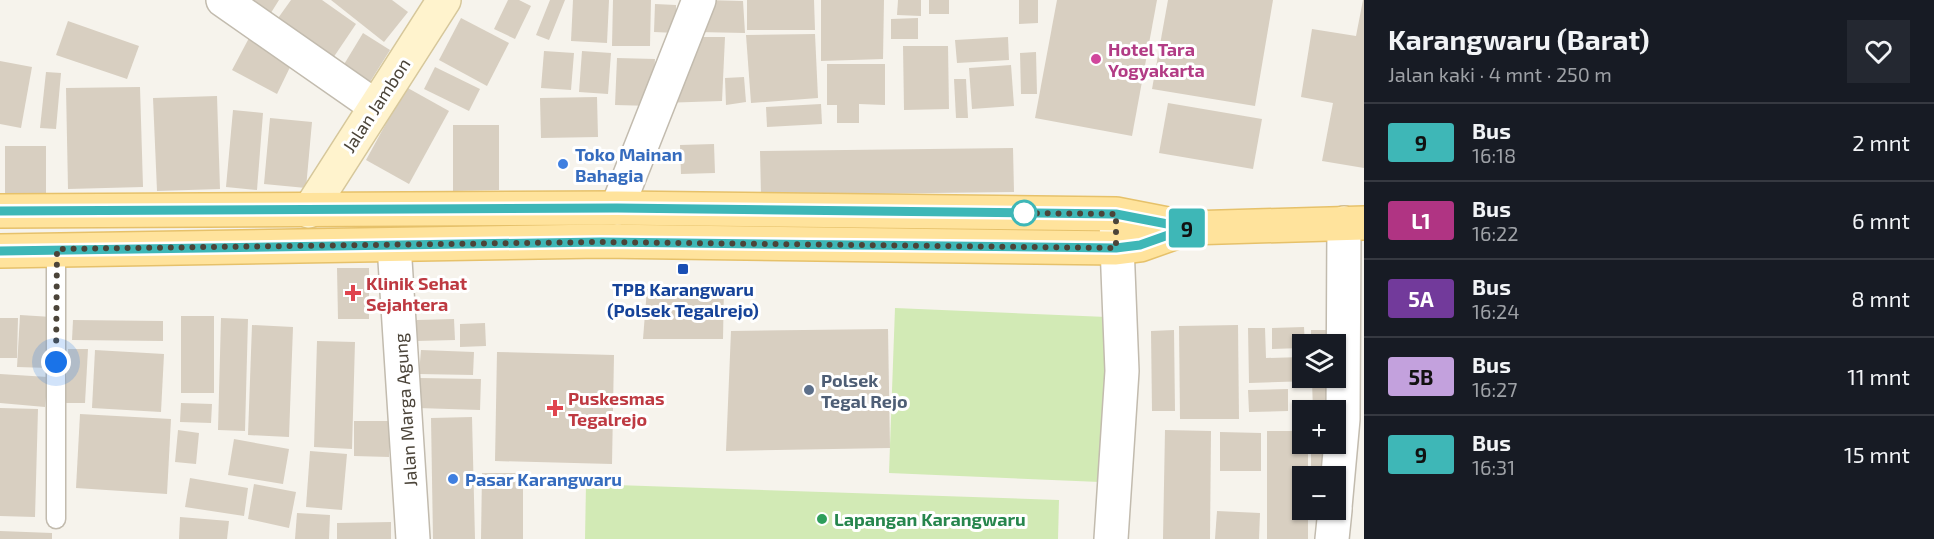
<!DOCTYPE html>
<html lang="id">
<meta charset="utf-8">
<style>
:root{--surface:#171b24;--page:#242831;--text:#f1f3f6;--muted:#9ea1a6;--line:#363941}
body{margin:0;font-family:"Exo 2",sans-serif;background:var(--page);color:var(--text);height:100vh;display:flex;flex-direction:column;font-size:22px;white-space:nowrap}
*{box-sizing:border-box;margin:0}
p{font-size:20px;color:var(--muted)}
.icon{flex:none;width:33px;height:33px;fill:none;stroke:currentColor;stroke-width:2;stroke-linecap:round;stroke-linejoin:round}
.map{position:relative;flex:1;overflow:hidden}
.side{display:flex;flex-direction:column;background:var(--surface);width:570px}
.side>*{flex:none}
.badge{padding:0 12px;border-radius:4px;font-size:21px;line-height:39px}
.controls{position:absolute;left:1292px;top:334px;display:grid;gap:12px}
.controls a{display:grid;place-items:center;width:54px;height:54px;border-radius:0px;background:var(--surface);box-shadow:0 2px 4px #0004;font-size:30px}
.you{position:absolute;width:30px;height:30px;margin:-15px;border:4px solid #fff;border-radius:50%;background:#1a73e8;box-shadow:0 0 0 9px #1a73e833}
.map>.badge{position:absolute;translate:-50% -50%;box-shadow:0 0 0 3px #fff}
.round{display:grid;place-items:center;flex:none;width:63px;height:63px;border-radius:0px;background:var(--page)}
.overview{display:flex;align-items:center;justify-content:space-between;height:102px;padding:0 24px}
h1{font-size:28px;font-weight:700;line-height:45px}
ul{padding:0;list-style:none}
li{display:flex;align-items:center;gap:18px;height:78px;padding:0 24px;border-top:2px solid var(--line)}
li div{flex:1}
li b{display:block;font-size:22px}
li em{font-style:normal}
li .badge{min-width:66px;font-weight:700;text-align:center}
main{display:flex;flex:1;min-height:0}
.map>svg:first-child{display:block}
</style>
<main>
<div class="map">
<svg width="1364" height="539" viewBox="0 0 1364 539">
<rect width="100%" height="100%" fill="#f6f3ec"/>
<!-- green -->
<g fill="#d2eab5">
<polygon points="895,308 1107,317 1100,482 889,473"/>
<polygon points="586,484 1059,500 1058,539 585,539"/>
</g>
<!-- building -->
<g fill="#d8cfc1">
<polygon points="249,0 279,0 264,24"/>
<polygon points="291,0 322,0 356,24 327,67 271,28"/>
<polygon points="331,0 392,0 408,12 384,42"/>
<polygon points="508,0 519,0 531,6 515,39 494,29"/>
<polygon points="550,0 565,0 549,40 536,35"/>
<polygon points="573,0 609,0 607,43 571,41"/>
<polygon points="613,0 651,0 650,46 612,46"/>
<polygon points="705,0 743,1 745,33 697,32"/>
<polygon points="747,0 814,0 815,30 747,30"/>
<polygon points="821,0 884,0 883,59 821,61"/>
<polygon points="898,0 921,0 921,16 897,15"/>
<rect x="929" y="0" width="20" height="14"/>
<polygon points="1019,0 1038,0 1038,23 1019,24"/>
<polygon points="1057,0 1157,0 1132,136 1035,118"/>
<polygon points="1168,0 1273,0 1255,106 1152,89"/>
<polygon points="1363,0 1364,0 1364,168 1322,161 1333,103 1301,97 1312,29 1356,36"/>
<polygon points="655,4 676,5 676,33 654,32"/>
<polygon points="461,18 509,43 487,86 439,60"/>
<polygon points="918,18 918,39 891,39 891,19"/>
<polygon points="68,21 139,46 127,79 56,55"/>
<polygon points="363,33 390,50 363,93 337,76"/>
<polygon points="815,34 818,98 751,103 746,35"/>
<polygon points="688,37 725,37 722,101 661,103"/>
<polygon points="1008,37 1009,60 957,63 955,40"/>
<polygon points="249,38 293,61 277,94 232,70"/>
<polygon points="903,46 948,46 949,109 904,110"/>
<polygon points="544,51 574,53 571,90 541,88"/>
<polygon points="582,51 611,53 608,94 579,92"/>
<polygon points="1036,52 1037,94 1021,94 1020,53"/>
<polygon points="617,58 655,59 652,106 615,105"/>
<polygon points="0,61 32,67 21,128 0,124"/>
<polygon points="827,64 885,64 885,105 859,104 859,123 837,123 837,105 827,105"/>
<polygon points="1011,65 1014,106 972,109 969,68"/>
<polygon points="435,67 480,89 469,111 424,89"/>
<polygon points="46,72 61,73 56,129 40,128"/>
<polygon points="744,77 746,102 726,105 725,78"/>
<polygon points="954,79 966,79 968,118 956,118"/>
<polygon points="140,87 143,187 68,189 66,88"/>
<polygon points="406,87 449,111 409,184 366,160"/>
<polygon points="217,96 220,189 157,191 153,98"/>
<polygon points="597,97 598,137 541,138 540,98"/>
<polygon points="1168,103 1262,119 1253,169 1159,153"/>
<polygon points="821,104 822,124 767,127 766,107"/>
<polygon points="233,110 263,113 257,190 226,187"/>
<polygon points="270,118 312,122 306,188 264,184"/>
<polygon points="453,125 499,125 499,190 453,191"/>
<polygon points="714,144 715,173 681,174 680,145"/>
<rect x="5" y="146" width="41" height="49"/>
<polygon points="1013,148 1014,192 761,195 760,151"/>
<polygon points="337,268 369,268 369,319 338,319"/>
<polygon points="724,285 723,339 643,339 647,289"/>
<polygon points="20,315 52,317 49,368 17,367"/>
<rect x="181" y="316" width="33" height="77"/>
<polygon points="0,318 18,318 17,358 0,358"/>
<polygon points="221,318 248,319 245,431 218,430"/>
<polygon points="454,319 455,340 417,341 417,320"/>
<polygon points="73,320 163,321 163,341 72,340"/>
<polygon points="485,323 486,346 460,347 460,324"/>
<polygon points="252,325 293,327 289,437 248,435"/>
<polygon points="1238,325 1239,419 1180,419 1179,326"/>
<polygon points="1304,327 1305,345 1302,345 1302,348 1272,349 1272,328"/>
<polygon points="1248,328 1265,328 1266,358 1302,357 1302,378 1332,378 1333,411 1313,411 1312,381 1249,383"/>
<polygon points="888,329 890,448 726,451 731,331"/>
<polygon points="1174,330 1175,411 1152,411 1151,331"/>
<rect x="1311" y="330" width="20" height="15"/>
<polygon points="317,341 355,342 352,449 314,447"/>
<polygon points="68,349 88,349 85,403 65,403"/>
<polygon points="95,350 164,354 161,412 92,408"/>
<polygon points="421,350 474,352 473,375 419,374"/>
<polygon points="497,352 614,355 612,464 495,461"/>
<polygon points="0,374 48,377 45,407 0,403"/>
<polygon points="419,378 481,379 480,410 418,408"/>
<polygon points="1288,389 1288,411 1249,412 1248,390"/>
<polygon points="181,403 212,404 211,423 180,422"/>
<polygon points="0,408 38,409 35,517 0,516"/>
<polygon points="80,414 171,419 167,494 76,488"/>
<polygon points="472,417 475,539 433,539 431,418"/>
<polygon points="354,421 389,421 389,457 354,456"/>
<polygon points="178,430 199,433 196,464 175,462"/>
<polygon points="1165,430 1211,431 1210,539 1163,539"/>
<polygon points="1267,431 1302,431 1302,444 1308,444 1308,477 1302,477 1302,510 1308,510 1308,539 1267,539"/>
<polygon points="1220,432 1261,433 1261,471 1220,471"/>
<polygon points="234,439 289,449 283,484 228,475"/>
<rect x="1311" y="444" width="20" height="33"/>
<polygon points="310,451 347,454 342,510 306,507"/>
<polygon points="482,473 523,473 523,539 481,539"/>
<polygon points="190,478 248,488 244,516 185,507"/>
<polygon points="254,484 296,492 289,528 248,519"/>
<polygon points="1217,511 1260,513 1259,539 1215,539"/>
<polygon points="297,513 330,515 329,539 295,539"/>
<polygon points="180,517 229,521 227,539 179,539"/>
<polygon points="391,522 391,539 337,539 337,523"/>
<polygon points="0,531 52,533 52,539 0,539"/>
</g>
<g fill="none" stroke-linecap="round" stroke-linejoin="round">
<!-- service casing -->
<g stroke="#c2bbae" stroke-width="21">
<polyline id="service" points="56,519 56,249"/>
</g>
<!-- minor casing -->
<g stroke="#c2bbae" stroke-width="36">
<g id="minor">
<polyline points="223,0 375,106"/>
<polyline points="617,208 699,0"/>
<polyline points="394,245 413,539"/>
<polyline points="1335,507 1343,419 1344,223"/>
<polyline points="1111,539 1122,371 1116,220"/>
<polyline points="1332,539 1335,510"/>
</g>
</g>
<!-- secondary casing -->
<g stroke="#d6c79b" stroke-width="36">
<polyline id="secondary" points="309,211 444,0"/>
</g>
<!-- primary casing -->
<g stroke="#e6c16a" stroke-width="36">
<g id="primary">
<polyline points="0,211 617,208 1116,214 1188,228 1364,223"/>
<polyline points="0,251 601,241 1116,248 1140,245 1188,228"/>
</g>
</g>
<!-- service -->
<use href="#service" stroke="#fff" stroke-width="18"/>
<!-- minor -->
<use href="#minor" stroke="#fff" stroke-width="33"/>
<!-- secondary -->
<use href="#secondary" stroke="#fff3cd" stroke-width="33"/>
<!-- primary -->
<use href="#primary" stroke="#ffe39c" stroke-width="33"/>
</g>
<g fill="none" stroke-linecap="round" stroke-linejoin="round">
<!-- line casing -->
<g stroke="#fff" stroke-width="14">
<polyline id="line" points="0,211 617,208 1116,214 1188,228 1140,245 1116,248 601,242 0,251"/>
</g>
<!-- line -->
<use href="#line" stroke="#3eb7b7" stroke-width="9"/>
<!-- walk -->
<polyline stroke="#4b4439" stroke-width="6" stroke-dasharray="0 10.8" points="56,362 57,249 601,242 1116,248 1116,214 1021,213 1024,213"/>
</g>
<!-- markers -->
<circle fill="#d1479c" stroke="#fff" stroke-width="2" cx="1096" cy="59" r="6"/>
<g fill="#3f7fe0" stroke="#fff" stroke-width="2">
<circle cx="563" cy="164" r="6"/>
<circle cx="453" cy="479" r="6"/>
</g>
<circle fill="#fff" stroke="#3eb7b7" stroke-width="3" cx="1024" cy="213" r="12"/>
<rect fill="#1a4fb4" stroke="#fff" stroke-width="2" x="677" y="263" width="12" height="12" rx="3"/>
<g fill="#e0444e" stroke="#fff" stroke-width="2">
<path d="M350 284h6v6h6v6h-6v6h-6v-6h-6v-6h6z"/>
<path d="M552 399h6v6h6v6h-6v6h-6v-6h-6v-6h6z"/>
</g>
<circle fill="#5c6f8a" stroke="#fff" stroke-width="2" cx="809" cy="390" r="6"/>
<circle fill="#2e9e5b" stroke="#fff" stroke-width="2" cx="822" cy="519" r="6"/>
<g text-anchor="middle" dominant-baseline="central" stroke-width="6" stroke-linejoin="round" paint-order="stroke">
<!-- hotel labels -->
<g font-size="18" font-weight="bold" fill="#b23c85" stroke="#fff" text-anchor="start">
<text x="1108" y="49">Hotel Tara<tspan x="1108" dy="21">Yogyakarta</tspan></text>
</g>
<!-- street labels -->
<g font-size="18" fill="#4b4439" stroke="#fff">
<text transform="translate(376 105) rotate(-57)">Jalan Jambon</text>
<text transform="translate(405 410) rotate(-94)">Jalan Marga Agung</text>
</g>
<!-- shop labels -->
<g font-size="18" font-weight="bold" fill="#366cbe" stroke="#fff" text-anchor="start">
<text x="575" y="154">Toko Mainan<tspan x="575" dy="21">Bahagia</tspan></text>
<text x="465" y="479">Pasar Karangwaru</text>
</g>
<!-- health labels -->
<g font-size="18" font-weight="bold" fill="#be3a42" stroke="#fff" text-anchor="start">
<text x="366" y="283">Klinik Sehat<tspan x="366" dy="21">Sejahtera</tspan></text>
<text x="568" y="398">Puskesmas<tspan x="568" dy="21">Tegalrejo</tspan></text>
</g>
<!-- transit labels -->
<g font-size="18" font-weight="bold" fill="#164399" stroke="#fff">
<text x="683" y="289">TPB Karangwaru<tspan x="683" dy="21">(Polsek Tegalrejo)</tspan></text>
</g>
<!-- service labels -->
<g font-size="18" font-weight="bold" fill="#4e5e75" stroke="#fff" text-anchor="start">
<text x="821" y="380">Polsek<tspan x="821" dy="21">Tegal Rejo</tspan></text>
</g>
<!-- leisure labels -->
<g font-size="18" font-weight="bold" fill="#27864d" stroke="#fff" text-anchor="start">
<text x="834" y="519">Lapangan Karangwaru</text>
</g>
</g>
</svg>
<div class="controls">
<a><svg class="icon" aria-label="layers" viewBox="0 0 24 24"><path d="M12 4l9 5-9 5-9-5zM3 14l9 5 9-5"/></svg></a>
<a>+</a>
<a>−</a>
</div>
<div class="you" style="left:56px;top:362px"></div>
<b class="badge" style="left:1187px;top:228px;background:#3eb7b7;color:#111">9</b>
</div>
<section class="side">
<div class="overview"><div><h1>Karangwaru (Barat)</h1><p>Jalan kaki · 4 mnt · 250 m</p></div><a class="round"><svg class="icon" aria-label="heart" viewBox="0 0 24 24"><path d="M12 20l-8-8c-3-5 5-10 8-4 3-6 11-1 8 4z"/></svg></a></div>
<ul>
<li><span class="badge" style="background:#3eb7b7;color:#111">9</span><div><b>Bus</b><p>16:18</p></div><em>2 mnt</em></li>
<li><span class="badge" style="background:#b03483;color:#fff">L1</span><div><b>Bus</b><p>16:22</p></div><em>6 mnt</em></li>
<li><span class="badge" style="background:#723a9b;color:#fff">5A</span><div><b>Bus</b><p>16:24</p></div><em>8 mnt</em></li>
<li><span class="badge" style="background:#c3a1dd;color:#111">5B</span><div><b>Bus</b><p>16:27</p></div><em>11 mnt</em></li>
<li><span class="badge" style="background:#3eb7b7;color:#111">9</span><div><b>Bus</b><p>16:31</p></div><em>15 mnt</em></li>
</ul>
</section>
</main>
